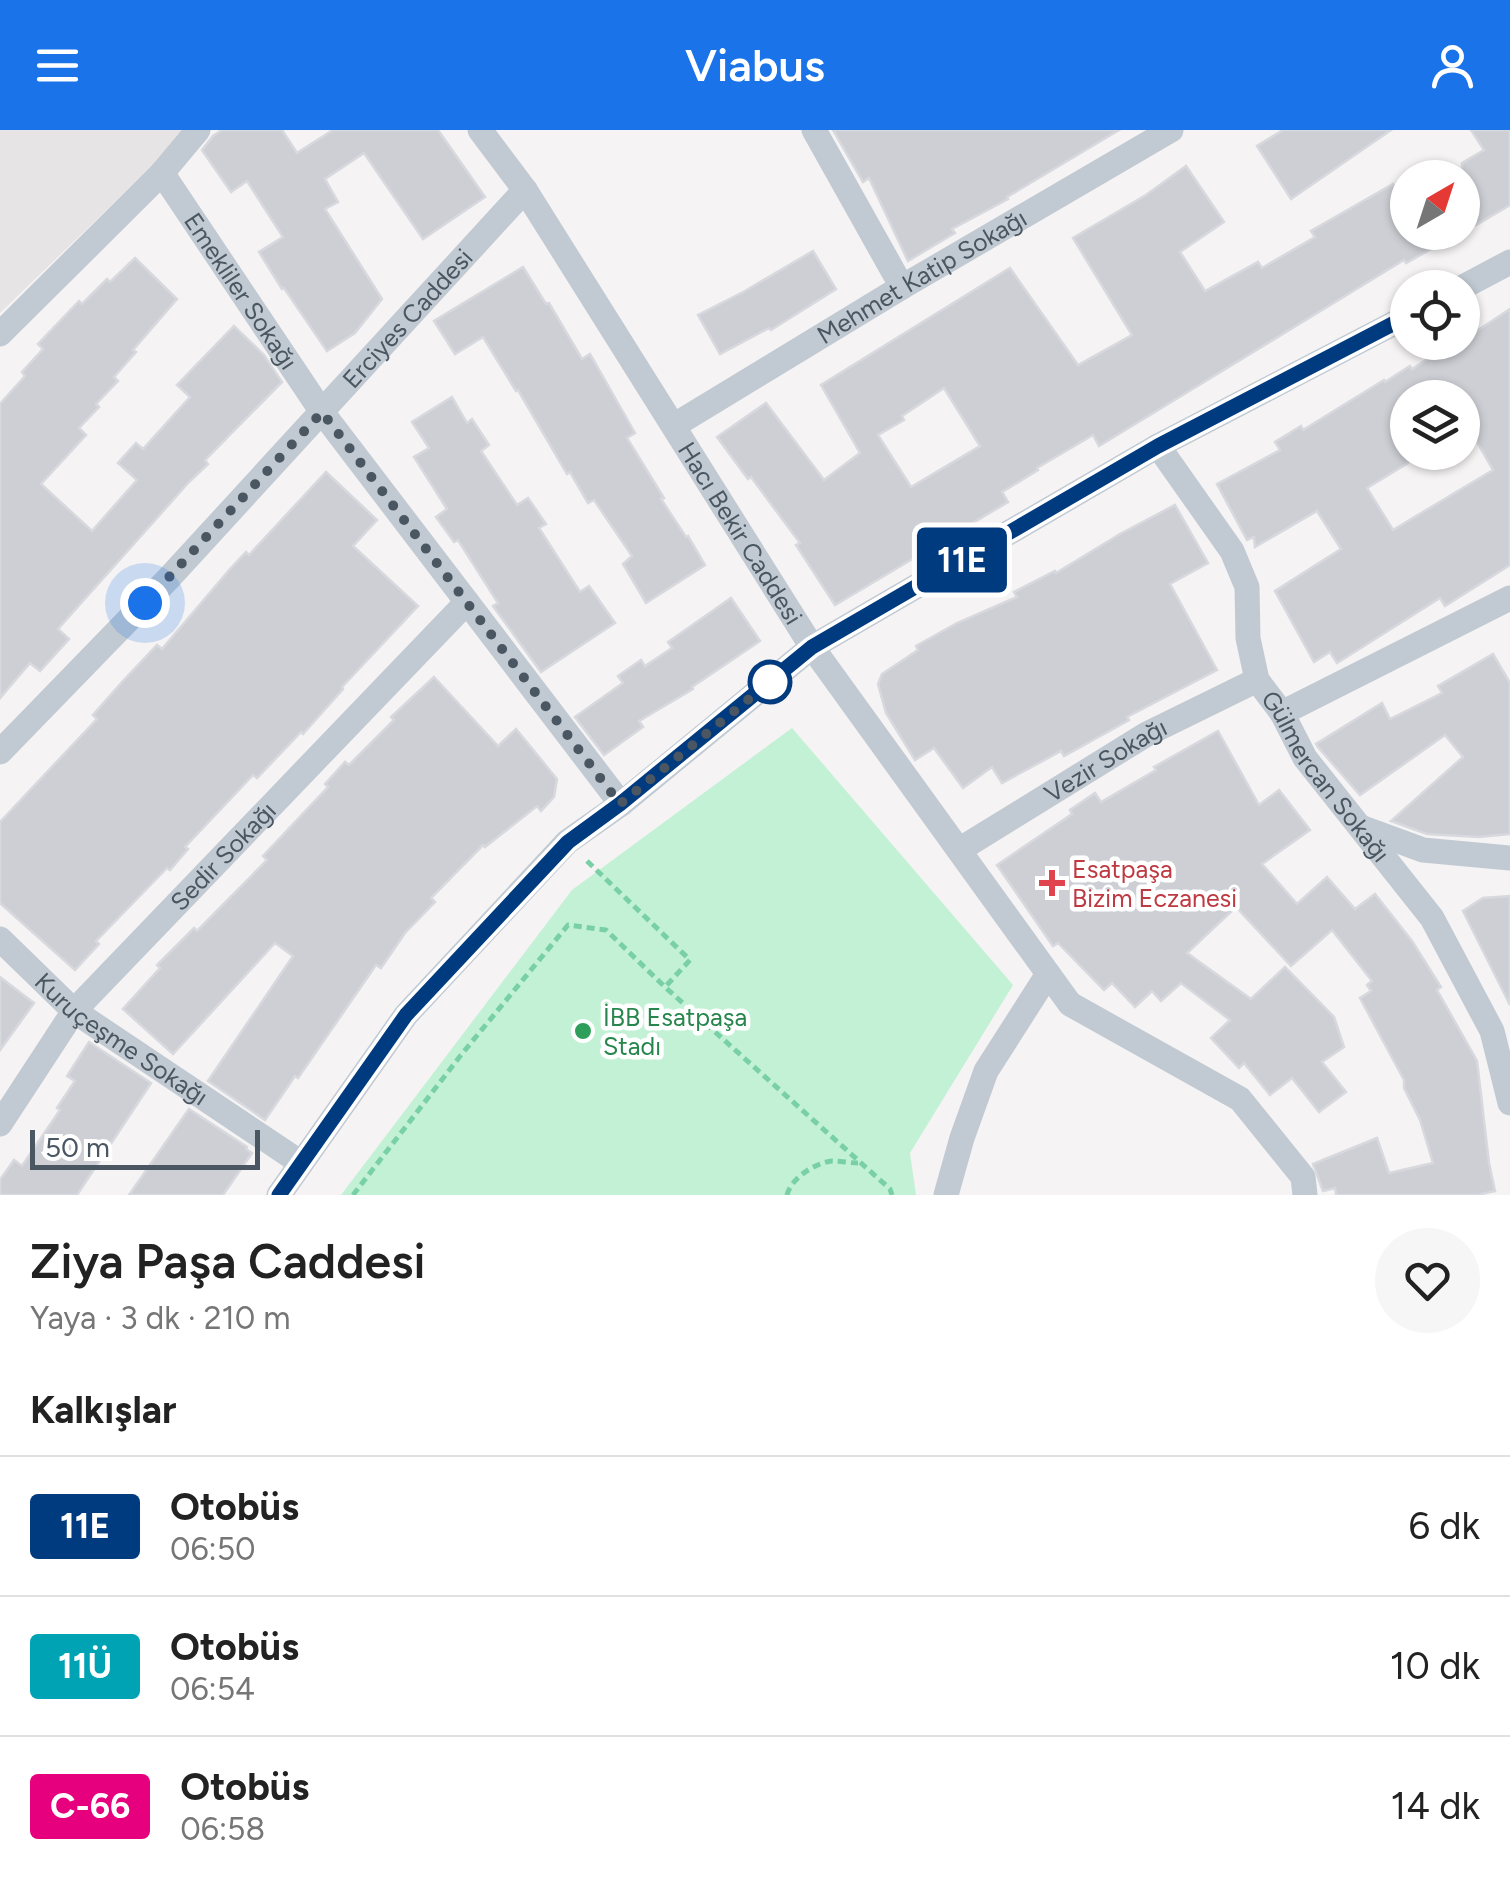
<!DOCTYPE html>
<html lang="tr">
<meta charset="utf-8">
<style>
:root{--surface:#fff;--page:#f6f6f6;--text:#222;--muted:#767676;--line:#e0e0e0;--accent:#1a73e8}
body{margin:0;font-family:Figtree,sans-serif;background:var(--page);color:var(--text);height:100vh;display:flex;flex-direction:column;font-size:38px;white-space:nowrap}
*{box-sizing:border-box;margin:0}
p{font-size:32px;color:var(--muted)}
.icon{flex:none;width:55px;height:55px;fill:none;stroke:currentColor;stroke-width:2;stroke-linecap:round;stroke-linejoin:round}
.map{position:relative;height:1065px;overflow:hidden}
.panel{display:flex;flex-direction:column;background:var(--surface);flex:1}
.panel>*{flex:none}
.badge{padding:0 20px;border-radius:8px;font-size:35px;line-height:65px}
.needle{width:65px;rotate:39deg}
.tools{position:absolute;left:1390px;top:30px;display:grid;gap:20px}
.tools a{display:grid;place-items:center;width:90px;height:90px;border-radius:50%;background:var(--surface);box-shadow:0 2px 8px #0004;font-size:50px}
.scale{position:absolute;left:30px;bottom:25px;width:230px;box-sizing:border-box;padding-left:10px;border:5px solid #4a5661;border-top:0;font-size:28px;line-height:35px;white-space:nowrap;color:#4a5661;-webkit-text-stroke:8px #fff;paint-order:stroke}
.you{position:absolute;width:50px;height:50px;margin:-25px;border:8px solid #fff;border-radius:50%;background:#1a73e8;box-shadow:0 0 0 15px #1a73e833}
.map>.badge{position:absolute;translate:-50% -50%;box-shadow:0 0 0 5px #fff}
h2{padding:0 30px;font-size:38px;line-height:90px}
.round{display:grid;place-items:center;flex:none;width:105px;height:105px;border-radius:52px;background:var(--page)}
.headline{display:flex;align-items:center;justify-content:space-between;height:170px;padding:0 30px}
h1{font-size:48px;font-weight:600;line-height:75px}
ul{padding:0;list-style:none}
li{display:flex;align-items:center;gap:30px;height:140px;padding:0 30px;border-top:2px solid var(--line)}
li div{flex:1}
li b{display:block;font-size:38px}
li em{font-style:normal}
li .badge{min-width:110px;font-weight:700;text-align:center}
header{display:flex;justify-content:space-between;align-items:center;height:130px;padding:0 30px;background:var(--accent);color:#fff;font-size:45px;font-weight:600}
.map>svg:first-child{display:block}
</style>
<header><svg class="icon" aria-label="menu" viewBox="0 0 24 24"><path d="M4 6h16M4 12h16M4 18h16"/></svg>Viabus<svg class="icon" aria-label="person" viewBox="0 0 24 24"><circle cx="12" cy="8" r="4"/><path d="M4 21q1-7 8-7t8 7"/></svg></header>
<div class="map">
<svg width="1510" height="1065" viewBox="0 0 1510 1065">
<rect width="100%" height="100%" fill="#f5f3f3"/>
<!-- education -->
<polygon fill="#e6e4e5" points="0,0 183,0 159,29 0,183"/>
<!-- green -->
<polygon fill="#c3f1d5" points="792,598 1013,855 910,1023 916,1065 341,1065 572,760"/>
<!-- building -->
<g fill="#cdcfd5" stroke="#d7d9de" stroke-width="2.5" fill-rule="evenodd">
<polygon points="222,0 282,0 297,23 333,0 438,0 485,67 423,109 364,23 325,49 338,72 325,79 382,169 355,203 327,221 284,158 282,159 259,122 283,107 247,51 231,62 202,20 213,6"/>
<polygon points="833,0 1119,0 1007,67 1008,69 952,99 955,103 908,131 869,48 863,52"/>
<polygon points="1283,0 1391,0 1291,69 1257,16"/>
<polygon points="1471,0 1510,0 1510,75 1476,95 1474,92 1462,99 1462,33 1484,20"/>
<path d="M1186 36 1224 92 1180 122 1205 161 1258 132 1262 138 1315 107 1311 101 1393 54 1396 59 1408 53V102H1450L1429 115 1431 119 1406 133 1404 130 1099 316 1093 305 1037 338 1038 340 1002 362 1008 372 835 475 796 415 800 413 751 347 748 349 717 307 766 273 824 350 860 323 821 255 1010 138 1078 235 1132 205 1073 108 1146 65ZM944 258 980 316 911 357 878 305 904 290 902 286Z"/>
<polygon points="813,121 836,159 771,200 769,198 720,224 698,185 745,161"/>
<polygon points="135,128 177,169 133,220 136,222 114,247 118,251 96,274 99,277 79,298 86,305 41,354 92,401 137,350 118,333 136,313 143,319 190,267 177,255 234,196 264,225 282,252 205,330 208,334 189,352 58,499 69,509 40,541 30,533 0,568 0,274 25,246 22,242 43,219 38,214 79,171 82,174 107,149 110,152"/>
<polygon points="523,137 546,174 549,173 582,229 590,224 635,303 627,308 664,368 661,369 686,407 688,406 705,435 646,473 623,434 632,426 594,370 588,373 570,342 567,344 518,260 516,261 483,207 455,224 434,191"/>
<path d="M1510 179V435L1445 476 1440 468 1337 533 1330 522 1314 532 1275 461 1341 419 1317 381 1255 417 1254 407 1247 410 1217 354 1280 320 1275 312 1301 296 1303 300 1384 250 1385 252 1410 236 1412 239 1454 212H1462V207L1465 206 1466 208ZM1408 268H1462V286L1493 340 1393 400 1367 358 1408 333Z"/>
<polygon points="452,267 467,293 472,289 489,315 481,321 517,375 528,368 546,394 539,398 580,462 589,456 615,493 541,542 493,476 498,473 458,410 454,412 436,387 447,379 414,327 429,318 412,292"/>
<polygon points="326,342 377,390 353,416 418,476 342,557 343,559 303,604 301,602 257,648 253,645 185,717 188,719 170,740 167,738 96,811 99,814 75,840 0,773 0,692 97,589 93,585 122,552 157,515 162,519 230,439 246,422 249,425"/>
<polygon points="1175,375 1208,433 1170,454 1217,540 1127,587 1129,590 1064,626 1061,621 1002,653 992,637 963,658 934,618 915,630 886,583 878,554 882,544 918,520 916,516 957,493 1017,467 1014,462 1055,441 1056,443 1120,404"/>
<polygon points="731,468 760,511 692,557 693,559 639,591 643,597 604,625 575,587 623,553 618,546 641,530 645,536 672,518 668,512"/>
<polygon points="1493,524 1510,553 1510,704 1479,707 1427,704 1391,691 1463,627 1445,605 1360,665 1318,617 1316,614 1382,573 1390,589 1442,563 1438,556"/>
<polygon points="434,547 498,616 516,599 557,649 554,667 541,681 537,676 485,717 483,715 431,768 435,772 405,803 381,838 376,835 298,948 295,946 265,990 208,951 293,826 275,813 173,924 123,879 160,838 157,835 194,798 197,801 267,730 263,726 328,657 325,654 345,632 349,635 394,590 391,587"/>
<polygon points="1218,601 1259,675 1279,660 1310,700 1262,734 1297,774 1327,747 1355,779 1375,764 1412,811 1441,857 1437,860 1477,931 1489,1033 1495,1061 1477,1065 1336,1065 1335,1058 1323,1061 1313,1034 1377,1008 1389,1043 1433,1033 1420,990 1404,958 1404,950 1360,868 1371,861 1367,855 1372,851 1332,800 1291,836 1236,777 1187,823 1251,869 1285,837 1334,887 1344,917 1322,932 1346,962 1319,982 1292,948 1270,965 1244,933 1239,938 1211,908 1230,890 1181,853 1161,871 1152,861 1135,877 1112,853 1104,860 1058,813 1053,816 997,735 1072,684 1070,680 1095,663 1101,672 1156,640 1154,637"/>
<polygon points="1510,766 1510,875 1463,781 1483,768"/>
<polygon points="0,847 34,873 0,920"/>
<polygon points="89,912 151,953 77,1065 0,1065 0,1050 14,1030 22,1036 60,980 57,978 75,951 67,946"/>
<polygon points="189,979 247,1017 246,1019 252,1023 223,1065 129,1065"/>
</g>
<g fill="none" stroke-linecap="round" stroke-linejoin="round">
<!-- path -->
<g stroke="#7ad0a6" stroke-width="5" stroke-dasharray="8 5" stroke-linecap="butt">
<polyline points="587,731 690,830 665,857 890,1059 892,1065"/>
<polyline points="353,1065 461,925 568,795 606,800 665,857"/>
<path d="M787 1065C791 1048 815 1033 832 1031 840 1031 850 1033 858 1033"/>
</g>
<!-- street -->
<g stroke="#c1cad2" stroke-width="25">
<path id="s1" d="M480 0 525 60 812 517 1070 874 1240 969 1303 1047 1305 1065"/>
<polyline points="814,0 902,157"/>
<path id="s2" d="M162 43 322 282 621 674"/>
<polyline points="1461,158 1510,132"/>
<polyline points="0,204 162,43 198,0"/>
<path id="s3" d="M675 295 902 157 1171 0"/>
<path id="s4" d="M1158 316 1232 421 1247 457 1248 508 1257 550 1282 583 1305 628 1432 788 1492 901 1510 973"/>
<polyline points="1282,583 1510,468"/>
<path id="s5" d="M0 622 169 448 525 60"/>
<polyline points="1363,698 1423,720 1510,728"/>
<path id="s6" d="M959 720 1147 604 1257 550"/>
<path id="s7" d="M0 809 74 881 301 1033"/>
<path id="s8" d="M0 994 74 881 467 472"/>
<polyline points="279,1065 406,885 567,712 621,674 812,517 1158,316 1408,186"/>
<polyline points="946,1065 962,1008 986,941 1048,844"/>
</g>
</g>
<g fill="none" stroke-linecap="round" stroke-linejoin="round">
<!-- line casing -->
<g stroke="#fff" stroke-width="22">
<polyline id="line" points="279,1065 406,885 568,712 620,674 812,517 1158,316 1408,186"/>
</g>
<!-- line -->
<use href="#line" stroke="#003b80" stroke-width="15"/>
<!-- walk -->
<polyline stroke="#4a5661" stroke-width="10" stroke-dasharray="0 18" points="145,473 322,282 620,674 770,552"/>
</g>
<!-- markers -->
<circle fill="#fff" stroke="#003b80" stroke-width="5" cx="770" cy="552" r="20"/>
<path fill="#e0444e" stroke="#fff" stroke-width="4" d="M1047 738h10v10h10v10h-10v10h-10v-10h-10v-10h10z"/>
<circle fill="#2e9e5b" stroke="#fff" stroke-width="4" cx="583" cy="901" r="10"/>
<g text-anchor="middle" dominant-baseline="central" stroke-width="9" stroke-linejoin="round" paint-order="stroke">
<!-- street labels -->
<g font-size="25" fill="#4a5661" stroke="#fff">
<text stroke="none"><textPath href="#s3" startOffset="288">Mehmet Katip Sokağı</textPath></text>
<text stroke="none"><textPath href="#s2" startOffset="142">Emekliler Sokağı</textPath></text>
<text stroke="none"><textPath href="#s5" startOffset="595">Erciyes Caddesi</textPath></text>
<text stroke="none"><textPath href="#s1" startOffset="480">Hacı Bekir Caddesi</textPath></text>
<text stroke="none"><textPath href="#s6" startOffset="172">Vezir Sokağı</textPath></text>
<text stroke="none"><textPath href="#s4" startOffset="380">Gülmercan Sokağı</textPath></text>
<text stroke="none"><textPath href="#s8" startOffset="350">Sedir Sokağı</textPath></text>
<text stroke="none"><textPath href="#s7" startOffset="158">Kuruçeşme Sokağı</textPath></text>
</g>
<!-- health labels -->
<g font-size="25" fill="#be3a42" stroke="#fff" text-anchor="start">
<text x="1072" y="739">Esatpaşa<tspan x="1072" dy="29">Bizim Eczanesi</tspan></text>
</g>
<!-- leisure labels -->
<g font-size="25" fill="#27864d" stroke="#fff" text-anchor="start">
<text x="603" y="887">İBB Esatpaşa<tspan x="603" dy="29">Stadı</tspan></text>
</g>
</g>
</svg>
<div class="tools">
<a><svg class="needle" viewBox="-14 -14 28 28"><path d="M0-13l5 13h-10z" fill="#e53935"/><path d="M0 13l5-13h-10z" fill="#767676"/></svg></a>
<a><svg class="icon" aria-label="locate" viewBox="0 0 24 24"><circle cx="12" cy="12" r="6"/><path d="M12 2v4M12 18v4M2 12h4M18 12h4"/></svg></a>
<a><svg class="icon" aria-label="layers" viewBox="0 0 24 24"><path d="M12 4l9 5-9 5-9-5zM3 14l9 5 9-5"/></svg></a>
</div>
<div class="scale">50 m</div>
<div class="you" style="left:145px;top:473px"></div>
<b class="badge" style="left:962px;top:430px;background:#003b80;color:#fff">11E</b>
</div>
<section class="panel">
<div class="headline"><div><h1>Ziya Paşa Caddesi</h1><p>Yaya · 3 dk · 210 m</p></div><a class="round"><svg class="icon" aria-label="heart" viewBox="0 0 24 24"><path d="M12 20l-8-8c-3-5 5-10 8-4 3-6 11-1 8 4z"/></svg></a></div>
<h2>Kalkışlar</h2>
<ul>
<li><span class="badge" style="background:#003b80;color:#fff">11E</span><div><b>Otobüs</b><p>06:50</p></div><em>6 dk</em></li>
<li><span class="badge" style="background:#00a3b4;color:#fff">11Ü</span><div><b>Otobüs</b><p>06:54</p></div><em>10 dk</em></li>
<li><span class="badge" style="background:#e6007e;color:#fff">C-66</span><div><b>Otobüs</b><p>06:58</p></div><em>14 dk</em></li>
</ul>
</section>
